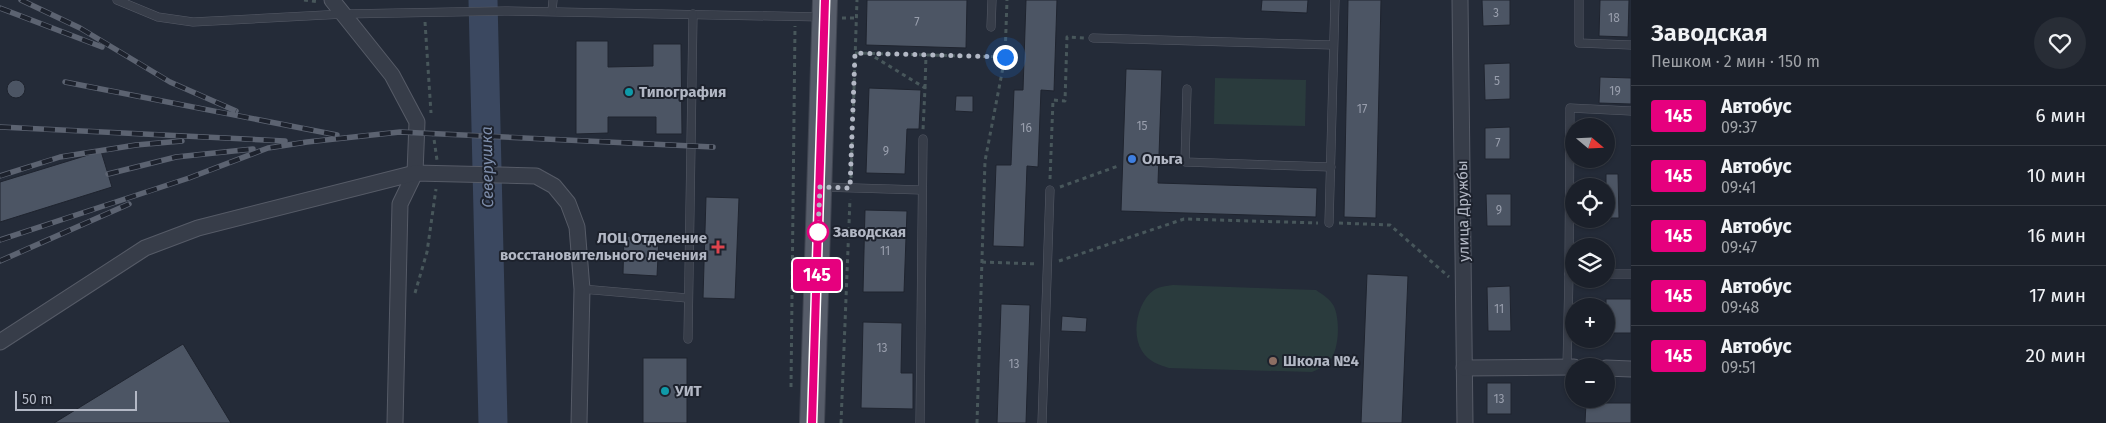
<!DOCTYPE html>
<html lang="ru">
<meta charset="utf-8">
<style>
:root{--surface:#1b202a;--page:#282d36;--text:#f1f3f6;--muted:#a0a3a8;--line:#393e47}
body{margin:0;font-family:"Fira Sans",sans-serif;background:var(--page);color:var(--text);height:100vh;display:flex;flex-direction:column;font-size:19px;white-space:nowrap}
*{box-sizing:border-box;margin:0}
p{font-size:16px;color:var(--muted)}
.icon{flex:none;width:28px;height:28px;fill:none;stroke:currentColor;stroke-width:2;stroke-linecap:round;stroke-linejoin:round}
.map{position:relative;flex:1;overflow:hidden}
.drawer{display:flex;flex-direction:column;background:var(--surface);width:475px}
.drawer>*{flex:none}
.badge{padding:0 10px;border-radius:4px;font-size:18px;line-height:32px}
.needle{width:32px;rotate:109deg}
.fabs{position:absolute;left:1565px;top:118px;display:grid;gap:10px}
.fabs a{display:grid;place-items:center;width:50px;height:50px;border-radius:50%;background:var(--surface);box-shadow:0 1px 4px #0004,0 0 0 1px var(--line);font-size:25px}
.scale{position:absolute;left:15px;bottom:12px;width:122px;box-sizing:border-box;padding-left:5px;border:2px solid #b3b8c5;border-top:0;font-size:14px;line-height:18px;white-space:nowrap;color:#b3b8c5;-webkit-text-stroke:4px #1d222d;paint-order:stroke}
.you{position:absolute;width:25px;height:25px;margin:-12px;border:4px solid #fff;border-radius:50%;background:#1a73e8;box-shadow:0 0 0 8px #1a73e833}
.map>.badge{position:absolute;translate:-50% -50%;box-shadow:0 0 0 2px #fff}
.round{display:grid;place-items:center;flex:none;width:52px;height:52px;border-radius:26px;background:var(--page)}
.head{display:flex;align-items:center;justify-content:space-between;height:85px;padding:0 20px}
h1{font-size:24px;font-weight:600;line-height:38px}
ul{padding:0;list-style:none}
li{display:flex;align-items:center;gap:15px;height:60px;padding:0 20px;border-top:1px solid var(--line)}
li div{flex:1}
li b{display:block;font-size:19px}
li em{font-style:normal}
li .badge{min-width:55px;font-weight:700;text-align:center}
main{display:flex;flex:1;min-height:0}
.map>svg:first-child{display:block}
</style>
<main>
<div class="map">
<svg width="1631" height="423" viewBox="0 0 1631 423">
<rect width="100%" height="100%" fill="#242b38"/>
<!-- green -->
<g fill="#2a3b3d">
<polygon points="1215,78 1306,80 1305,126 1214,124"/>
<path d="M1173 285 1316 290C1323 295 1332 300 1335 309 1340 323 1339 351 1329 362 1325 367 1318 369 1312 372L1169 368C1159 365 1148 361 1142 351 1131 334 1137 302 1154 290 1160 286 1167 286 1173 285Z"/>
</g>
<g fill="none" stroke-linecap="round" stroke-linejoin="round">
<!-- river -->
<polyline stroke="#3b4860" stroke-width="29" points="483,0 493,423"/>
</g>
<!-- building -->
<g fill="#4c5564" stroke="#1f242f">
<polygon points="867,0 967,0 966,48 866,45"/>
<polygon points="1026,0 1057,0 1054,91 1041,90 1038,167 1027,166 1024,247 993,246 996,165 1011,165 1014,90 1023,90"/>
<polygon points="1262,0 1308,0 1307,13 1261,11"/>
<polygon points="1348,0 1381,0 1376,218 1344,217"/>
<polygon points="1482,0 1510,0 1510,25 1483,26"/>
<polygon points="1600,0 1629,0 1628,37 1599,36"/>
<polygon points="576,41 608,41 608,67 653,66 653,44 681,44 682,134 656,134 656,117 608,117 608,133 576,134"/>
<polygon points="1510,63 1510,99 1485,100 1484,64"/>
<polygon points="1126,69 1162,70 1158,183 1317,188 1316,217 1121,211"/>
<polygon points="1600,77 1631,78 1631,104 1599,103"/>
<circle cx="16" cy="89" r="9"/>
<polygon points="869,88 921,90 919,129 907,129 905,174 866,173"/>
<polygon points="956,96 973,96 973,112 955,111"/>
<polygon points="1510,127 1510,159 1485,159 1485,128"/>
<polygon points="101,151 112,187 0,222 0,182"/>
<polygon points="1606,174 1618,174 1619,218 1606,218"/>
<polygon points="1486,194 1511,194 1511,226 1487,226"/>
<polygon points="706,197 739,198 735,299 703,298"/>
<polygon points="865,210 907,211 904,292 863,292"/>
<polygon points="624,236 659,238 657,276 623,274"/>
<polygon points="1367,274 1408,276 1402,423 1361,423"/>
<polygon points="1510,286 1511,331 1488,331 1487,287"/>
<rect x="1606" y="299" width="25" height="34"/>
<polygon points="1001,304 1030,305 1026,423 997,423"/>
<polygon points="1062,316 1087,318 1086,332 1061,331"/>
<polygon points="863,322 902,323 901,373 913,373 913,409 861,408"/>
<polygon points="183,344 231,423 54,423"/>
<rect x="643" y="358" width="44" height="65"/>
<rect x="1487" y="383" width="24" height="31"/>
<polygon points="1586,403 1631,403 1631,423 1585,423"/>
</g>
<g fill="none" stroke-linecap="round" stroke-linejoin="round">
<!-- service casing -->
<g stroke="#565b67" stroke-width="9">
<g id="service">
<polyline points="117,0 158,17 193,22 344,14 505,11 823,17"/>
<polyline points="1579,0 1579,43 1631,45"/>
<polyline points="552,11 553,0"/>
<polyline points="991,27 992,0"/>
<polyline points="1093,38 1333,45"/>
<polyline points="1187,89 1185,162 1331,167"/>
<polyline points="822,187 922,190"/>
<polyline points="1329,223 1335,0"/>
<polyline points="1569,274 1570,108 1631,111"/>
<polyline points="1606,274 1631,274"/>
<polyline points="582,289 687,298"/>
<polyline points="688,339 693,14"/>
<polyline points="1567,367 1569,274 1572,274"/>
<polyline points="920,423 923,139"/>
<polyline points="1042,423 1050,190"/>
</g>
</g>
<!-- minor casing -->
<g stroke="#565b67" stroke-width="17">
<g id="minor">
<polyline points="332,0 392,75 417,122 415,173 400,204 395,423"/>
<polyline points="1460,0 1465,423"/>
<polyline points="0,342 145,248 198,228 415,173 536,176 554,186 568,203 577,227 582,289 579,423"/>
<polyline points="1464,368 1574,367"/>
<polyline points="1606,368 1631,369"/>
</g>
</g>
<!-- primary casing -->
<g stroke="#414652" stroke-width="26">
<polyline id="primary" points="812,423 825,0"/>
</g>
<!-- path -->
<g stroke="#48575b" stroke-width="3" stroke-dasharray="4 4" stroke-linecap="butt">
<polyline points="304,0 319,2"/>
<polyline points="842,18 856,18"/>
<polyline points="425,22 431,113"/>
<polyline points="855,53 1005,57"/>
<polyline points="868,53 925,88 923,130"/>
<polyline points="925,88 926,55"/>
<polyline points="433,132 437,160"/>
<polyline points="851,178 857,0"/>
<polyline points="1050,179 1053,100 1065,101 1067,37 1084,38"/>
<polyline points="1060,187 1118,166"/>
<polyline points="1339,223 1390,225 1449,277"/>
<polyline points="1059,261 1184,219 1318,223"/>
<polyline points="982,262 1038,264"/>
<polyline points="415,293 427,252 436,189"/>
<polyline points="791,387 795,26"/>
<polyline points="841,423 850,199"/>
<polyline points="977,423 985,161 1005,57 1007,0"/>
</g>
<!-- service -->
<use href="#service" stroke="#373d49" stroke-width="8"/>
<!-- minor -->
<use href="#minor" stroke="#373d49" stroke-width="15"/>
<!-- primary -->
<use href="#primary" stroke="#565c69" stroke-width="24"/>
<!-- rail casing -->
<g stroke="#5c6371" stroke-width="5.5">
<g id="rail">
<polyline points="21,0 80,28 170,82 236,111"/>
<polyline points="0,8 102,47"/>
<polyline points="65,82 337,135"/>
<polyline points="0,127 285,141"/>
<polyline points="108,174 176,157 253,149"/>
<polyline points="0,176 60,157 136,145 182,141"/>
<polyline points="0,240 189,178 268,148 307,142 400,132 713,147"/>
<polyline points="0,261 129,204"/>
</g>
</g>
<!-- rail -->
<use href="#rail" stroke="#1d222d" stroke-width="4" stroke-dasharray="11" stroke-linecap="butt"/>
</g>
<g fill="none" stroke-linecap="round" stroke-linejoin="round">
<!-- line casing -->
<g stroke="#fff" stroke-width="11">
<polyline id="line" points="812,423 825,0"/>
</g>
<!-- line -->
<use href="#line" stroke="#e6007e" stroke-width="8"/>
<!-- walk -->
<polyline stroke="#b3b8c5" stroke-width="5" stroke-dasharray="0 9" points="818,232 820,187 850,188 855,53 1005,57"/>
</g>
<!-- markers -->
<g fill="#0f9aa8" stroke="#1d222d" stroke-width="2">
<circle cx="629" cy="92" r="5"/>
<circle cx="665" cy="391" r="5"/>
</g>
<circle fill="#3f7fe0" stroke="#1d222d" stroke-width="2" cx="1132" cy="159" r="5"/>
<circle fill="#fff" stroke="#e6007e" stroke-width="2.5" cx="818" cy="232" r="10"/>
<path fill="#e0444e" stroke="#1d222d" stroke-width="2" d="M715.5 239.5h5v5h5v5h-5v5h-5v-5h-5v-5h5z"/>
<circle fill="#8d6e63" stroke="#1d222d" stroke-width="2" cx="1273" cy="361" r="5"/>
<g text-anchor="middle" dominant-baseline="central" stroke-width="4" stroke-linejoin="round" paint-order="stroke">
<!-- number labels -->
<g font-size="12" fill="#999fad">
<text x="1496" y="13">3</text>
<text x="1614" y="18">18</text>
<text x="917" y="22">7</text>
<text x="1497" y="81">5</text>
<text x="1615" y="91">19</text>
<text x="1362" y="109">17</text>
<text x="1142" y="126">15</text>
<text x="1026" y="128">16</text>
<text x="1498" y="143">7</text>
<text x="886" y="151">9</text>
<text x="1499" y="210">9</text>
<text x="885" y="251">11</text>
<text x="1499" y="309">11</text>
<text x="882" y="348">13</text>
<text x="1014" y="364">13</text>
<text x="1499" y="399">13</text>
</g>
<!-- poi labels -->
<g font-size="15" font-weight="bold" fill="#b3b8c5" stroke="#1d222d" text-anchor="start">
<text x="639" y="92">Типография</text>
<text x="1142" y="159">Ольга</text>
<text x="707" y="238" text-anchor="end">ЛОЦ Отделение<tspan x="707" dy="17">восстановительного лечения</tspan></text>
<text x="1283" y="361">Школа №4</text>
<text x="675" y="391">УИТ</text>
</g>
<!-- street labels -->
<g font-size="15" fill="#b3b8c5" stroke="#1d222d">
<text transform="translate(1463 211) rotate(-91)">улица Дружбы</text>
</g>
<!-- stop labels -->
<g font-size="15" font-weight="bold" fill="#b3b8c5" stroke="#1d222d" text-anchor="start">
<text x="833" y="232">Заводская</text>
</g>
<!-- water labels -->
<g font-size="16" font-style="italic" fill="#7d8daa" stroke="#1d222d">
<text transform="translate(487 167) rotate(-91)">Северушка</text>
</g>
</g>
</svg>
<div class="fabs">
<a><svg class="needle" viewBox="-14 -14 28 28"><path d="M0-13l5 13h-10z" fill="#e53935"/><path d="M0 13l5-13h-10z" fill="#a0a3a8"/></svg></a>
<a><svg class="icon" aria-label="locate" viewBox="0 0 24 24"><circle cx="12" cy="12" r="6"/><path d="M12 2v4M12 18v4M2 12h4M18 12h4"/></svg></a>
<a><svg class="icon" aria-label="layers" viewBox="0 0 24 24"><path d="M12 4l9 5-9 5-9-5zM3 14l9 5 9-5"/></svg></a>
<a>+</a>
<a>−</a>
</div>
<div class="scale">50 m</div>
<div class="you" style="left:1005px;top:57px"></div>
<b class="badge" style="left:817px;top:275px;background:#e6007e;color:#fff">145</b>
</div>
<section class="drawer">
<div class="head"><div><h1>Заводская</h1><p>Пешком · 2 мин · 150 m</p></div><a class="round"><svg class="icon" aria-label="heart" viewBox="0 0 24 24"><path d="M12 20l-8-8c-3-5 5-10 8-4 3-6 11-1 8 4z"/></svg></a></div>
<ul>
<li><span class="badge" style="background:#e6007e;color:#fff">145</span><div><b>Автобус</b><p>09:37</p></div><em>6 мин</em></li>
<li><span class="badge" style="background:#e6007e;color:#fff">145</span><div><b>Автобус</b><p>09:41</p></div><em>10 мин</em></li>
<li><span class="badge" style="background:#e6007e;color:#fff">145</span><div><b>Автобус</b><p>09:47</p></div><em>16 мин</em></li>
<li><span class="badge" style="background:#e6007e;color:#fff">145</span><div><b>Автобус</b><p>09:48</p></div><em>17 мин</em></li>
<li><span class="badge" style="background:#e6007e;color:#fff">145</span><div><b>Автобус</b><p>09:51</p></div><em>20 мин</em></li>
</ul>
</section>
</main>
